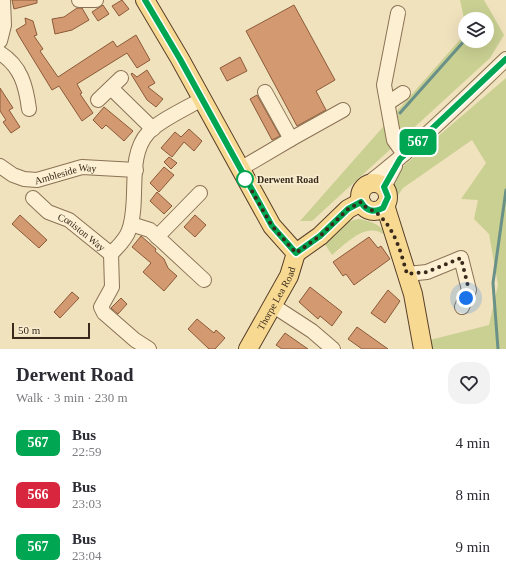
<!DOCTYPE html>
<meta charset="utf-8">
<style>
:root{--surface:#fff;--page:#f2f2f3;--text:#2b2b33;--muted:#7c7c81}
body{margin:0;font-family:Georgia,serif;background:var(--page);color:var(--text);height:100vh;display:flex;flex-direction:column;font-size:15px;white-space:nowrap}
*{box-sizing:border-box;margin:0}
p{font-size:13px;color:var(--muted)}
.icon{flex:none;width:22px;height:22px;fill:none;stroke:currentColor;stroke-width:2;stroke-linecap:round;stroke-linejoin:round}
.map{position:relative;height:349px;overflow:hidden}
.sheet{display:flex;flex-direction:column;background:var(--surface);flex:1}
.sheet>*{flex:none}
.badge{padding:0 8px;border-radius:6px;font-size:14px;line-height:26px}
.controls{position:absolute;left:458px;top:12px;display:grid;gap:8px}
.controls a{display:grid;place-items:center;width:36px;height:36px;border-radius:50%;background:var(--surface);box-shadow:0 4px 16px #0002;font-size:20px}
.scale{position:absolute;left:12px;bottom:10px;width:78px;box-sizing:border-box;padding-left:4px;border:2px solid #392a1b;border-top:0;font-size:11px;line-height:14px;white-space:nowrap;color:#392a1b;-webkit-text-stroke:3px #f8eccf;paint-order:stroke}
.you{position:absolute;width:20px;height:20px;margin:-10px;border:3px solid #fff;border-radius:50%;background:#1a73e8;box-shadow:0 0 0 6px #1a73e833}
.map>.badge{position:absolute;translate:-50% -50%;box-shadow:0 0 0 2px #fff}
.round{display:grid;place-items:center;flex:none;width:42px;height:42px;border-radius:16px;background:var(--page)}
.summary{display:flex;align-items:center;justify-content:space-between;height:68px;padding:0 16px}
h1{font-size:19px;font-weight:700;line-height:30px}
ul{padding:0;list-style:none}
li{display:flex;align-items:center;gap:12px;height:52px;padding:0 16px}
li div{flex:1}
li b{display:block;font-size:15px}
li em{font-style:normal}
li .badge{min-width:44px;font-weight:700;text-align:center}
.map>svg:first-child{display:block}
</style>
<div class="map">
<svg width="506" height="349" viewBox="0 0 506 349">
<rect width="100%" height="100%" fill="#f1e2be"/>
<!-- green -->
<g fill="#c9d092">
<polygon points="460,0 484,0 504,35 490,58 312,221 300,221 465,34 465,41 487,41 487,19 465,19 465,23"/>
<path d="M506 78V349H432L430 340 489 325 498 285 489 234 474 219 478 200 461 199 486 163 472 140 403 188 396 198 397 224C385 203 389 190 400 169Z"/>
<path d="M360 219C372 222 382 224 386 236 367 220 347 243 332 255L325 244C335 232 344 220 360 219Z"/>
</g>
<g fill="none" stroke-linecap="round" stroke-linejoin="round">
<!-- stream -->
<g stroke="#699187" stroke-width="3">
<polyline points="400,113 465,40"/>
<polyline points="498,349 493,283 506,190"/>
</g>
</g>
<!-- building -->
<g fill="#d39a71" stroke="#8c5a39">
<polygon points="12,0 37,0 37,3 14,9"/>
<polygon points="122,0 129,9 119,16 112,6"/>
<polygon points="103,5 109,14 98,21 92,12"/>
<polygon points="294,5 335,80 316,91 326,110 297,126 246,31"/>
<polygon points="77,8 82,8 89,20 72,30 55,34 52,19 64,17"/>
<polygon points="25,18 33,21 37,35 34,36 43,49 40,51 58,77 113,41 117,47 136,35 150,60 137,68 127,53 77,84 82,93 80,94 93,113 82,121 59,86 52,90 19,36 16,30 26,24"/>
<polygon points="240,57 247,71 227,81 220,68"/>
<polygon points="147,70 155,83 148,87 163,99 156,107 147,100 131,74 132,73 137,77"/>
<polygon points="0,88 13,108 9,110 20,127 11,133 3,122 6,120 0,111"/>
<polygon points="257,95 280,136 272,140 250,99"/>
<polygon points="104,107 133,131 124,141 106,125 102,129 93,120"/>
<polygon points="189,129 202,141 194,151 184,142 172,157 161,148 175,132 181,137"/>
<polygon points="169,157 177,163 171,169 164,162"/>
<polygon points="164,167 174,175 159,192 150,183"/>
<polygon points="157,192 172,206 164,214 150,201"/>
<polygon points="20,215 47,240 39,248 12,224"/>
<polygon points="195,215 206,225 195,237 184,227"/>
<polygon points="141,236 156,249 155,251 164,259 168,268 177,276 164,291 143,272 151,263 132,247"/>
<polygon points="369,237 378,248 381,246 390,259 354,285 346,274 343,276 333,262"/>
<polygon points="310,287 342,312 332,326 320,316 318,319 299,302"/>
<polygon points="388,290 400,301 385,323 371,313"/>
<polygon points="72,292 79,298 60,318 54,312"/>
<polygon points="121,298 127,304 118,314 111,308"/>
<polygon points="197,319 214,333 216,330 225,338 215,349 209,349 188,329"/>
<polygon points="357,327 388,349 362,349 348,339"/>
<polygon points="285,333 308,349 282,349 276,345"/>
</g>
<g fill="none" stroke-linecap="round" stroke-linejoin="round">
<!-- minor casing -->
<g stroke="#8b7255" stroke-width="16">
<g id="minor">
<polyline points="79,0 96,0"/>
<polyline points="398,13 384,85 394,140 404,154"/>
<polyline points="0,41 4,25 3,0"/>
<path d="M0 53C21 66 26 86 29 109"/>
<polyline points="111,88 153,129"/>
<polyline points="98,100 121,78"/>
<polyline points="388,103 403,93"/>
<polyline points="291,139 343,110"/>
<path id="s1" d="M0 166 13 175 24 179 37 180 82 167 136 170"/>
<polyline points="240,169 291,139 265,92"/>
<path d="M366 185C416 147 461 102 506 59"/>
<polyline points="384,187 395,166"/>
<path id="s2" d="M33 198 48 212 69 220 111 254"/>
<polyline points="131,224 150,230 204,280"/>
<polyline points="157,237 200,193"/>
<polyline points="407,274 427,272 461,258 469,290 462,307"/>
<polyline points="272,305 312,331 333,349"/>
<path d="M149 349 135 340 104 313 101 307 112 287 111 254C117 247 126 240 129 230 140 201 126 157 148 133 158 121 187 108 202 99"/>
</g>
</g>
<!-- major casing -->
<g stroke="#58402a" stroke-width="20">
<g id="major">
<polyline points="145,0 180,59 272,226 296,253"/>
<circle cx="374" cy="197" r="14"/>
<polyline points="385,205 413,294 423,349"/>
<polyline points="296,253 320,236 348,209 361,202"/>
<path id="s3" d="M248 349 289 276 296 253"/>
</g>
</g>
<!-- minor -->
<use href="#minor" stroke="#fcefd2" stroke-width="14"/>
<!-- major -->
<use href="#major" stroke="#f8d992" stroke-width="18"/>
</g>
<g fill="none" stroke-linecap="round" stroke-linejoin="round">
<!-- line casing -->
<g stroke="#fff" stroke-width="9">
<path id="line" d="M145 0 180 59 272 226 296 253 320 236 348 209 361 202C366 211 374 213 383 208L388 197 384 187 400 159 506 59"/>
</g>
<!-- line -->
<use href="#line" stroke="#00a651" stroke-width="6"/>
<!-- walk -->
<path stroke="#392a1b" stroke-width="4" stroke-dasharray="0 7.2" d="M245 179 272 226 296 253 320 236 348 209 361 202C366 210 374 209 380 216 396 232 401 253 407 274L427 272 461 258 469 290 466 298"/>
</g>
<!-- markers -->
<circle fill="#fff" stroke="#00a651" stroke-width="2" cx="245" cy="179" r="8"/>
<g text-anchor="middle" dominant-baseline="central" stroke-width="3.5" stroke-linejoin="round" paint-order="stroke">
<!-- street labels -->
<g font-size="10" fill="#392a1b" stroke="#f8eccf">
<text stroke="none"><textPath href="#s1" startOffset="70">Ambleside Way</textPath></text>
<text stroke="none"><textPath href="#s2" startOffset="60">Coniston Way</textPath></text>
<text stroke="none"><textPath href="#s3" startOffset="58">Thorpe Lea Road</textPath></text>
</g>
<!-- stop labels -->
<g font-size="10" font-weight="bold" fill="#392a1b" stroke="#f8eccf" text-anchor="start">
<text x="257" y="179">Derwent Road</text>
</g>
</g>
</svg>
<div class="controls">
<a><svg class="icon" aria-label="layers" viewBox="0 0 24 24"><path d="M12 4l9 5-9 5-9-5zM3 14l9 5 9-5"/></svg></a>
</div>
<div class="scale">50 m</div>
<div class="you" style="left:466px;top:298px"></div>
<b class="badge" style="left:418px;top:142px;background:#00a651;color:#fff">567</b>
</div>
<section class="sheet">
<div class="summary"><div><h1>Derwent Road</h1><p>Walk · 3 min · 230 m</p></div><a class="round"><svg class="icon" aria-label="heart" viewBox="0 0 24 24"><path d="M12 20l-8-8c-3-5 5-10 8-4 3-6 11-1 8 4z"/></svg></a></div>
<ul>
<li><span class="badge" style="background:#00a651;color:#fff">567</span><div><b>Bus</b><p>22:59</p></div><em>4 min</em></li>
<li><span class="badge" style="background:#d7263d;color:#fff">566</span><div><b>Bus</b><p>23:03</p></div><em>8 min</em></li>
<li><span class="badge" style="background:#00a651;color:#fff">567</span><div><b>Bus</b><p>23:04</p></div><em>9 min</em></li>
</ul>
</section>
